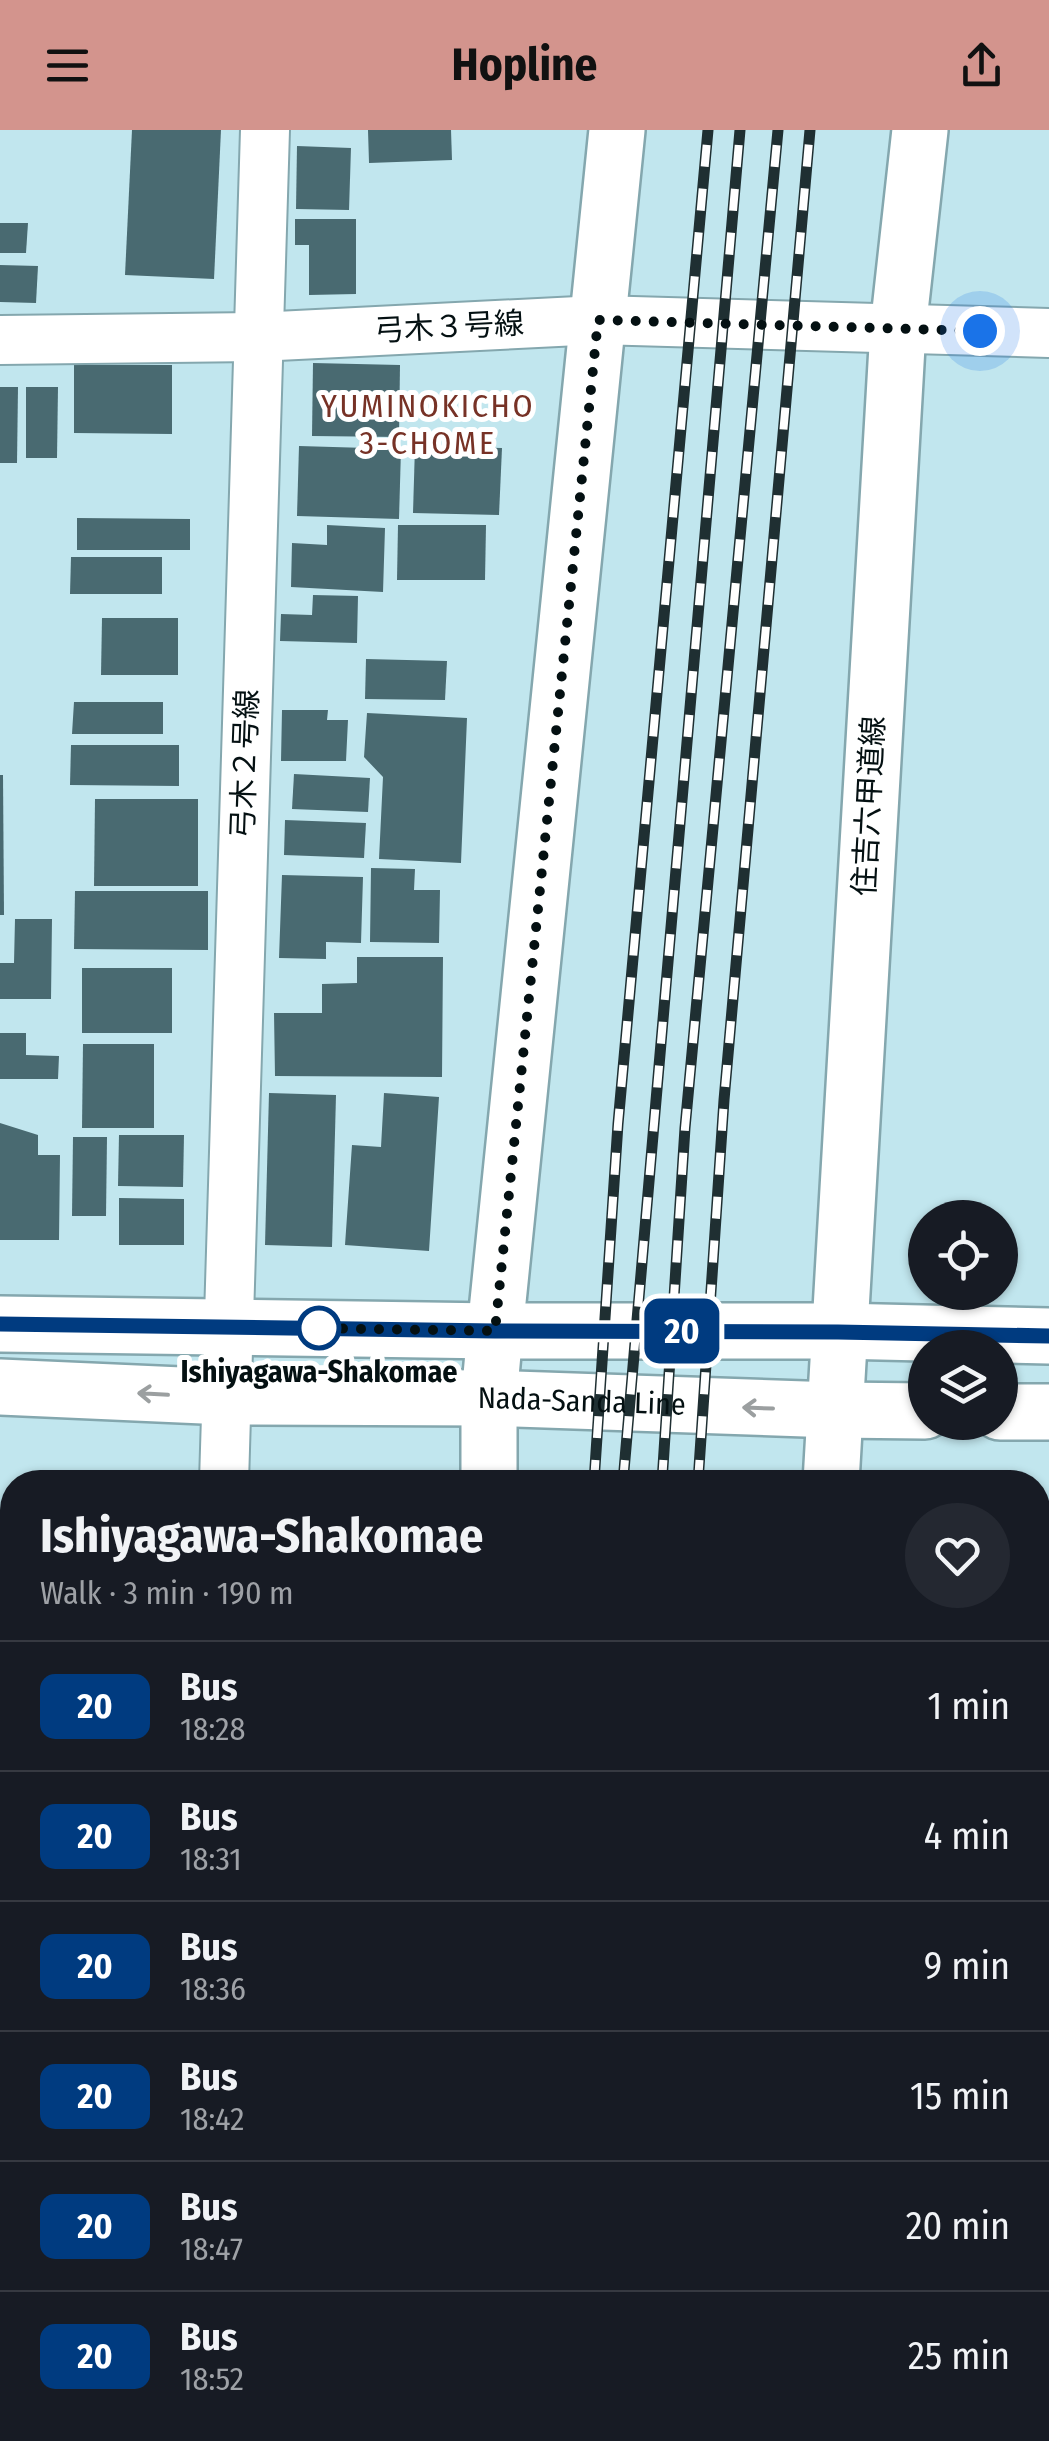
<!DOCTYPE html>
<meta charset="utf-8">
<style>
:root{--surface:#171b24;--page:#242831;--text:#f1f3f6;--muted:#9ea1a6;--line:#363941;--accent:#d3948d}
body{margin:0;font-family:"Fira Sans Condensed","Noto Sans JP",sans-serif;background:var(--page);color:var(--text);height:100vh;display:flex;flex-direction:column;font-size:38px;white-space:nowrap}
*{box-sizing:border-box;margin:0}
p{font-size:32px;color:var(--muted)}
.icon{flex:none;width:55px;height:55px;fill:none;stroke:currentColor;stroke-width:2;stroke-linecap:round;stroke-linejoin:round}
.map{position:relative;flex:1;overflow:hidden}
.sheet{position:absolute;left:0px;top:1340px;width:1050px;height:972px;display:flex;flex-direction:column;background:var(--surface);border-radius:40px 40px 0 0;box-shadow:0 2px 8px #0004}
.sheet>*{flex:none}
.badge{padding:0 20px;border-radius:15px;font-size:35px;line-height:65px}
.controls{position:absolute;left:908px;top:1070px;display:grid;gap:20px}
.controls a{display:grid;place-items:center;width:110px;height:110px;border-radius:50%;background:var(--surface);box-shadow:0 2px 8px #0004;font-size:50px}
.you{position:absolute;width:50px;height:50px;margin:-25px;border:8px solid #fff;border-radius:50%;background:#1a73e8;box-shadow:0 0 0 15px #1a73e833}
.map>.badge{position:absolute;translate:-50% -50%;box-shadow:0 0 0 5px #fff}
.round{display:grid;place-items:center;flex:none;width:105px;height:105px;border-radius:52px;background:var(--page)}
.overview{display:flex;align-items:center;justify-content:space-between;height:170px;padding:0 40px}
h1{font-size:48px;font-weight:700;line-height:75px}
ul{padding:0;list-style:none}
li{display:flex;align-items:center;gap:30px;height:130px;padding:0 40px;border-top:2px solid var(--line)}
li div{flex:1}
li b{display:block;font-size:38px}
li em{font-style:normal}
li .badge{min-width:110px;font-weight:700;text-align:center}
header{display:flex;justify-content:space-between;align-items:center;height:130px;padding:0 40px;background:var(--accent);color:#111;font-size:45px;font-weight:700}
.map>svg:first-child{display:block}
</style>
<header><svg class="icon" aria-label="menu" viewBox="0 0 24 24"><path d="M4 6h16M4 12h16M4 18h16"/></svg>Hopline<svg class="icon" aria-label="share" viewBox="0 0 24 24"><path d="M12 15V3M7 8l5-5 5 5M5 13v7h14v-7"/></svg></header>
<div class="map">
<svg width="1049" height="2311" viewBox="0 0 1049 2311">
<rect width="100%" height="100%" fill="#c1e6ee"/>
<!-- building -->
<g fill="#496a71">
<polygon points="132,0 221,0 214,149 125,145"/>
<polygon points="368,0 451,0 452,30 369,33"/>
<polygon points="297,16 351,18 349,80 296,79"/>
<polygon points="295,89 356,89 356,164 309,165 309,115 295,115"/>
<polygon points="0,93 28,93 26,123 0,123"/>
<polygon points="0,135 38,136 36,173 0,172"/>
<polygon points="313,233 400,235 399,307 312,306"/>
<polygon points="74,235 172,235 172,304 74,303"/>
<polygon points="0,257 18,257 17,333 0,333"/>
<polygon points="26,257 58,257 57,328 26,328"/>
<polygon points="299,316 401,319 399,389 297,386"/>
<polygon points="415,316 502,318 499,385 413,383"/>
<polygon points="77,388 190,389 190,420 77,420"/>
<polygon points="327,395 385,398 383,462 291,457 292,413 327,415"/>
<polygon points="398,395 486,395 485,450 397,450"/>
<polygon points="71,427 162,427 162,464 70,464"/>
<polygon points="313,465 358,466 357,513 280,511 281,484 312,485"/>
<polygon points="102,488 178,488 178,545 101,545"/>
<polygon points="366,529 447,531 445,570 365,569"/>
<polygon points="74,572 163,572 163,604 72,604"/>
<polygon points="282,580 328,580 327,590 348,590 346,631 281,631"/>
<polygon points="367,583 467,588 461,733 379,729 383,647 364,627"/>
<polygon points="71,615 179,615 179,656 70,655"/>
<polygon points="294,644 370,648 368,682 292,679"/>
<polygon points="0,645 3,645 4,785 0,785"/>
<polygon points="95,669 198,669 198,756 94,756"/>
<polygon points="285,690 366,693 364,728 284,725"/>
<polygon points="371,738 415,739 414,760 440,760 439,813 370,812"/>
<polygon points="282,745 363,747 361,813 326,812 326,829 279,828"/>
<polygon points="75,761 208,761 208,820 74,819"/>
<polygon points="15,789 52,789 51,869 0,869 0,833 14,833"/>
<polygon points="357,827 443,827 442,947 275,946 274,883 322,883 322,854 357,853"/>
<rect x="82" y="838" width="90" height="65"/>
<polygon points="0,903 26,903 26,925 59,926 58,949 0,949"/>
<polygon points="83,914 154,914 154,998 82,998"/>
<polygon points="269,963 336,965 332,1117 265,1115"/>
<polygon points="384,963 439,967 429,1121 345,1115 352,1015 381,1017"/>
<polygon points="0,993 38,1005 38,1025 60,1025 59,1110 0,1110"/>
<polygon points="119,1005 184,1005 183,1057 118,1056"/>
<polygon points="73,1007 107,1007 106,1086 72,1086"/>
<polygon points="119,1068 184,1069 184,1115 119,1115"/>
<rect x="0" y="1398" width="12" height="265"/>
<polygon points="9,1812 12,1812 12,2112 3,2111 3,2083 0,2083 0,2014 5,2014"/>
<polygon points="1049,2299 1049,2311 992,2311 992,2309"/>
<rect x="69" y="2300" width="87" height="11"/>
<polygon points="367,2300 423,2300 424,2311 348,2311 347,2301"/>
<polygon points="278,2301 338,2302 338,2311 278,2311"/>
</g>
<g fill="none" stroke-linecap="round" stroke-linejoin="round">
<!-- minor casing -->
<g stroke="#84a7ae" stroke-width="52">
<g id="minor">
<polyline points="0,210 257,207 598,190 1049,203"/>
<polyline points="224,1352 265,0"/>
<polyline points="0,2180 12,2181"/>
<polyline points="1038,2206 1049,2206"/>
<polyline points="203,2311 203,2300"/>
</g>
</g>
<!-- tertiary casing -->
<g stroke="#84a7ae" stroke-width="60">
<g id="tertiary">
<polyline points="489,1352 489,1268 495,1201 617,0"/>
<polyline points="831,1352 898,199 920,0"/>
<polyline points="495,2300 497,2311"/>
<polyline points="837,2300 838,2311"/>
</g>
</g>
<!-- primary casing -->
<g stroke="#84a7ae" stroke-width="60">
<g id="primary">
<polyline points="0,1194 495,1201 838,1201 1049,1206"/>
<path id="s1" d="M0 1257 226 1267 489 1268 834 1280 925 1281"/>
<polyline points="1000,1282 1049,1282"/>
</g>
</g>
<!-- minor -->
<use href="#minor" stroke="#fff" stroke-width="48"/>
<!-- tertiary -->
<use href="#tertiary" stroke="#fff" stroke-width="55"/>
<!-- primary -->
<use href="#primary" stroke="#fff" stroke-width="55"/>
<!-- rail casing -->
<g stroke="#1f2f32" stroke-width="11">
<g id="rail">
<polyline points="594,1352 618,994 708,0"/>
<polyline points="623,1352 740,0"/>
<polyline points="662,1352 685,998 778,0"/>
<polyline points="698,1352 724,970 810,0"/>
<polyline points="599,2300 600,2311"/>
<polyline points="640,2300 641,2311"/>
<polyline points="676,2300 677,2311"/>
<polyline points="713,2300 714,2311"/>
</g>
</g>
<!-- rail -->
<use href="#rail" stroke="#fff" stroke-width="8" stroke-dasharray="22" stroke-linecap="butt"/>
</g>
<!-- one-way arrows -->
<defs><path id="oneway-shaft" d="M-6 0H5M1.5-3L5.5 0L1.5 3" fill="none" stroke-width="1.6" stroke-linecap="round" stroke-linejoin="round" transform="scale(2.5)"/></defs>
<g stroke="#9b9fa0">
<use href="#oneway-shaft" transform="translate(153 1264) rotate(-177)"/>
<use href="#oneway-shaft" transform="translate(758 1278) rotate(-178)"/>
</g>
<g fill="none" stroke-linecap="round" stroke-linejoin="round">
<!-- line casing -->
<g stroke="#fff" stroke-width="22">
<polyline id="line" points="0,1194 495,1201 838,1202 1049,1206"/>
</g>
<!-- line -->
<use href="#line" stroke="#003b80" stroke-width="15"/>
<!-- walk -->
<polyline stroke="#041012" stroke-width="10" stroke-dasharray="0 18" points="319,1198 304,1198 495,1201 598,190 980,201"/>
</g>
<!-- markers -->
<circle fill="#fff" stroke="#003b80" stroke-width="5" cx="319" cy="1198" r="20"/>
<g text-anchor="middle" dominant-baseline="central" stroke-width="10" stroke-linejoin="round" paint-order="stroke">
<!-- street labels -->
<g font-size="30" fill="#041012" stroke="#fff">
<text transform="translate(449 197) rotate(-3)">弓木３号線</text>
<text transform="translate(245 634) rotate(-88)">弓木２号線</text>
<text transform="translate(869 676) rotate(-87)">住吉六甲道線</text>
<text stroke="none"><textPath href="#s1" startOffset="582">Nada-Sanda Line</textPath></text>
</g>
<!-- stop labels -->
<g font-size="30" font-weight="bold" fill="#041012" stroke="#fff">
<text x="319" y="1242">Ishiyagawa-Shakomae</text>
</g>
<!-- neighbourhood labels -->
<g font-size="32" letter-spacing="2.5" fill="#773226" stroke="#fff">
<text x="428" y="276">YUMINOKICHO<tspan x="428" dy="37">3-CHOME</tspan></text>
</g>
</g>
</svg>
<div class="controls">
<a><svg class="icon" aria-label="locate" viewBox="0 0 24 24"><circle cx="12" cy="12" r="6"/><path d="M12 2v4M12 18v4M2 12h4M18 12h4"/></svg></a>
<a><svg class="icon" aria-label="layers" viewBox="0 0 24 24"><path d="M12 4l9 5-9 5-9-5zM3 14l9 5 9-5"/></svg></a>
</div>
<div class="you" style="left:980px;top:201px"></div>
<b class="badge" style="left:682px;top:1201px;background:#003b80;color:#fff">20</b>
<section class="sheet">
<div class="overview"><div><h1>Ishiyagawa-Shakomae</h1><p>Walk · 3 min · 190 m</p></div><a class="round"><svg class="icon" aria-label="heart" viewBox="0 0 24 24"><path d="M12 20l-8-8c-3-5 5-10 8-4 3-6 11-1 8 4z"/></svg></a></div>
<ul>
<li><span class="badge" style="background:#003b80;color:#fff">20</span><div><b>Bus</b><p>18:28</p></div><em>1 min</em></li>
<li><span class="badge" style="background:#003b80;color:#fff">20</span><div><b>Bus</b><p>18:31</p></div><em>4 min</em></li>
<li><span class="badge" style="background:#003b80;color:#fff">20</span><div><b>Bus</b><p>18:36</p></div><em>9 min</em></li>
<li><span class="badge" style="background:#003b80;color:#fff">20</span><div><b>Bus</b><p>18:42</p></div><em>15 min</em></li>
<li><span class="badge" style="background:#003b80;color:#fff">20</span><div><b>Bus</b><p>18:47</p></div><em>20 min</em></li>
<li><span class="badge" style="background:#003b80;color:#fff">20</span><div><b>Bus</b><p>18:52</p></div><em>25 min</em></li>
</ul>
</section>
</div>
